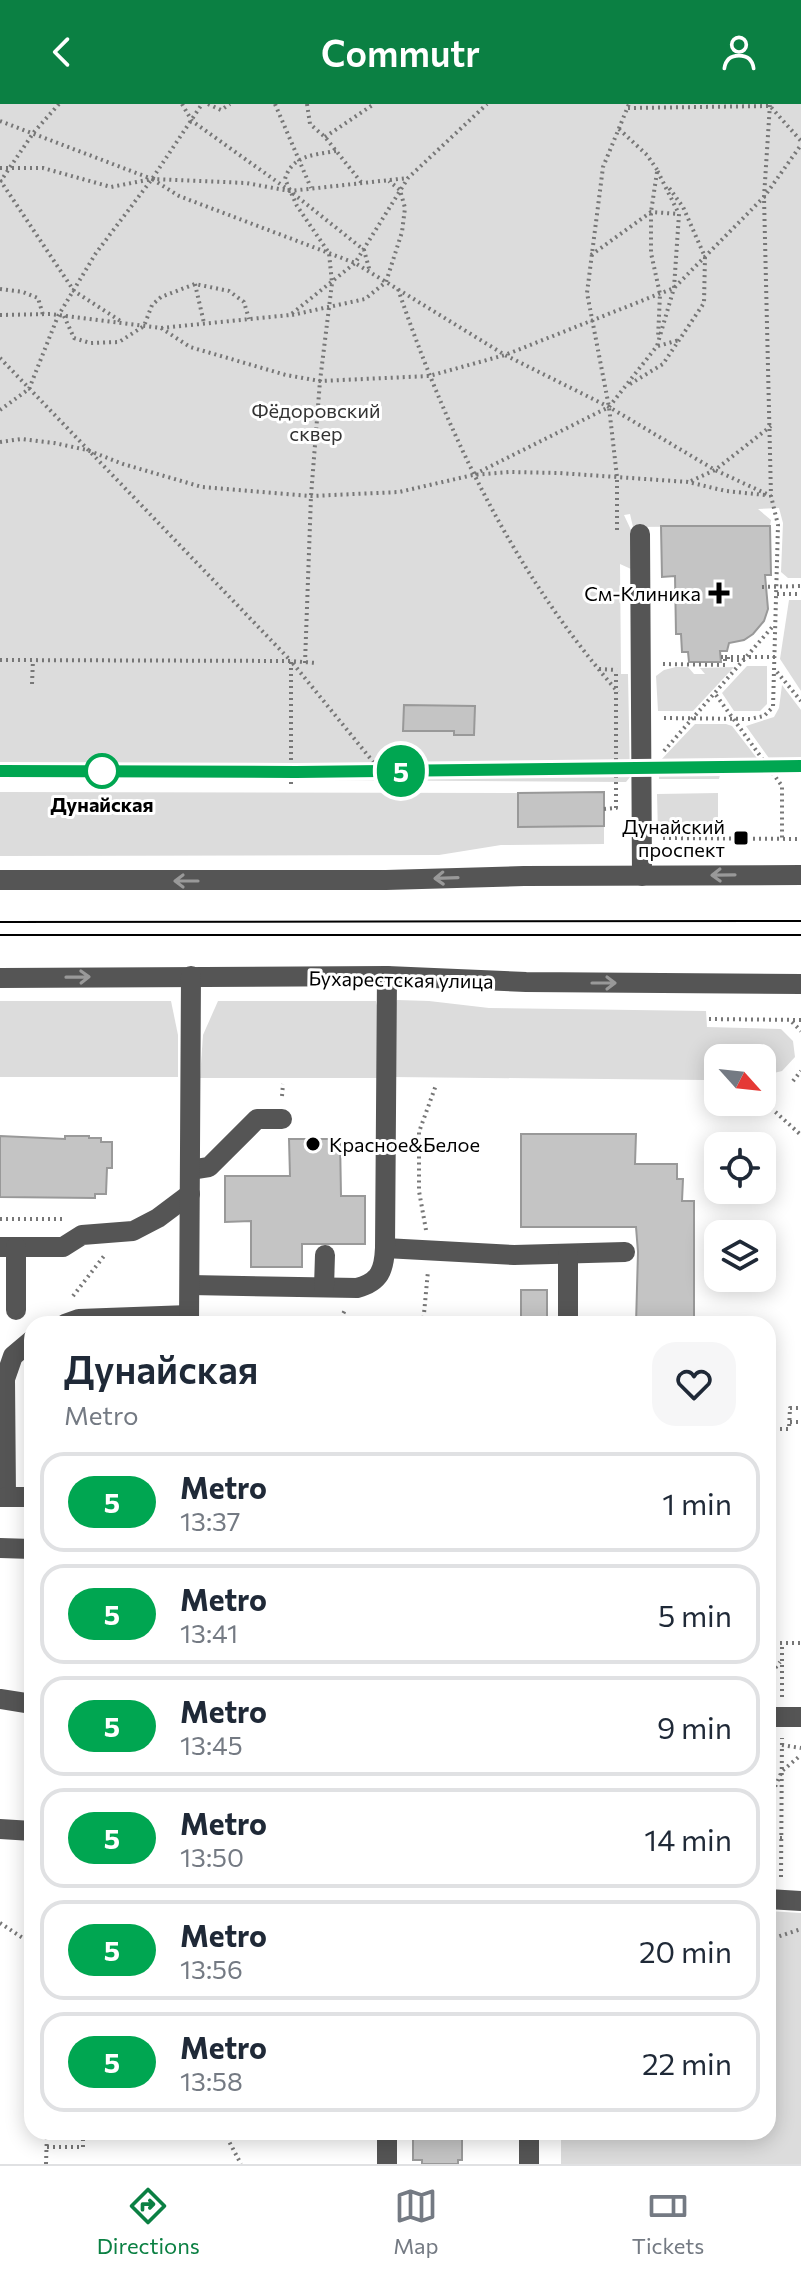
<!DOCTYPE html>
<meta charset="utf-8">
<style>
:root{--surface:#fff;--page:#f6f6f7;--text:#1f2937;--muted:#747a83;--line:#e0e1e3;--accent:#0b8043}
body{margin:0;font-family:Commissioner,sans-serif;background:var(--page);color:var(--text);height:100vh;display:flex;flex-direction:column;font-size:30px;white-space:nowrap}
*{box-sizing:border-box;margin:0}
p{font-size:26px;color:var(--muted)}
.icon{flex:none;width:44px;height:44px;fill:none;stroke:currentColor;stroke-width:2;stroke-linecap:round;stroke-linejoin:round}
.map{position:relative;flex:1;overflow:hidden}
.details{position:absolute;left:24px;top:1212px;width:752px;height:824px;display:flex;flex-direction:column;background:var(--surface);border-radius:24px;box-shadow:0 4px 20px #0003}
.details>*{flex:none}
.badge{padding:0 16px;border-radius:26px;font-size:28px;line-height:52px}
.needle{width:52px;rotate:117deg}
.controls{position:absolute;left:704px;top:940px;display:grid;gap:16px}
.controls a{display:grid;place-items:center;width:72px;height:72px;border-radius:16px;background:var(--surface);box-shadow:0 4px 20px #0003;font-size:40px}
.map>.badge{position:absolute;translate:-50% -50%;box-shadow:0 0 0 4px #fff}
.round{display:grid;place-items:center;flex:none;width:84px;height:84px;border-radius:24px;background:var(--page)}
.summary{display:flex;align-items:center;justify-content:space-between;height:136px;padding:0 40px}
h1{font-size:38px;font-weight:600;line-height:60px}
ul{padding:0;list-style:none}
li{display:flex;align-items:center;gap:24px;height:100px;margin:0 16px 12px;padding:0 24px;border:4px solid var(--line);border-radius:24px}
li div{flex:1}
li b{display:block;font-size:30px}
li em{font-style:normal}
li .badge{min-width:88px;font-weight:700;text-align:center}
header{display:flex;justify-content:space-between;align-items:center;height:104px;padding:0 40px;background:var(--accent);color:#fff;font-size:36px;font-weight:600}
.menu{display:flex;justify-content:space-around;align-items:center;height:112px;border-top:2px solid var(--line);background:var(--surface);font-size:22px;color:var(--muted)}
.menu a{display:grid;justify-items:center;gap:4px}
.menu .active{color:var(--accent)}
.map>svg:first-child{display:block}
</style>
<header><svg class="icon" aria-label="back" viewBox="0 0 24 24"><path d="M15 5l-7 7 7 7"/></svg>Commutr<svg class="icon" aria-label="person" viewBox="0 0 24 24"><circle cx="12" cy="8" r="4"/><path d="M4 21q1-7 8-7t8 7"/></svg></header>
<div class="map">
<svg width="801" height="2060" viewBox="0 0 801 2060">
<rect width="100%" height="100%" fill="#fff"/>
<!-- green -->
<g fill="#dcdcdc">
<polygon points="0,0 801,0 801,474 788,474 781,468 783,419 779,404 758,405 771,416 770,422 633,423 630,410 624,411 631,426 631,465 620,460 621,570 628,570 630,673 626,678 0,674"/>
<polygon points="789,496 801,496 801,587 780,555"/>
<polygon points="747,562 767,562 767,600 760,607 734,607 722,589"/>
<polygon points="676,563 688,563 694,570 705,570 700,564 734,563 693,607 658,607 656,572 664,566"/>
<polygon points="782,581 801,606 801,670 781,671 746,622 774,613 779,604"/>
<polygon points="695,620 726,620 732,622 770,671 720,671 719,675 659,675 659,658"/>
<polygon points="0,688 518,689 519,723 604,722 604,740 501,741 439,751 0,752"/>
<polygon points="718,689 718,727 658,729 657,690"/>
<polygon points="397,896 429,897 489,904 706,907 707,923 781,925 793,937 795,953 782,967 762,972 762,954 718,954 718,975 704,976 392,973 394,905"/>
<polygon points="0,897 171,897 178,931 178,973 0,973"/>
<polygon points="218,897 376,897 379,911 377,974 200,974 203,931"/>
<polygon points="768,1807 801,1809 801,2060 561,2060 561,2028 768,2028"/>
</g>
<!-- building -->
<g fill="#c4c4c4" stroke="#999" stroke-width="2">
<polygon points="661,422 770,422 771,471 765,471 768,505 764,517 753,530 744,536 729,539 727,547 720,547 721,558 689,558 688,548 682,548 681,530 676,530 675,472 662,473"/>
<polygon points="404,601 475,602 474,631 454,631 454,627 403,627"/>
<polygon points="604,688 604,722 518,723 518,689"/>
<polygon points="521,1030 636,1030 635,1060 677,1060 677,1075 683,1075 682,1097 694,1097 694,1220 636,1220 638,1148 636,1123 521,1123"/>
<polygon points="0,1032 65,1035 65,1032 89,1032 89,1034 101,1034 101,1038 112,1038 112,1064 107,1064 106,1090 95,1090 95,1094 0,1093"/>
<polygon points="289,1035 340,1035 341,1092 365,1092 365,1140 302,1140 302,1163 251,1163 251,1117 225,1118 225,1072 290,1072"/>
<rect x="521" y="1186" width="26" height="31"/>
<polygon points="417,2028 462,2028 462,2056 458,2056 458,2060 422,2060 422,2056 413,2056 413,2031 417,2031"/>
</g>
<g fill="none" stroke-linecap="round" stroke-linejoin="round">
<!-- path -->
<g stroke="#777" stroke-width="4" stroke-dasharray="2 4" stroke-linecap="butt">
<polyline points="182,0 192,17 290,87 364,146 370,168"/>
<polyline points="208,0 221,6 230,0"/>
<polyline points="275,0 311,84"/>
<polyline points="307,0 310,20 325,33 361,78"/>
<polyline points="628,4 770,2 801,37"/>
<polyline points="0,17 152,75 246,79 290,87 408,74"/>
<polyline points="619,25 647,51 658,67"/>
<polyline points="325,33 374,0"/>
<polyline points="0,64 43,64 111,83 152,75 179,92 355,159 505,251 609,303 715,366 771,392"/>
<polyline points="657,68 651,108 651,149 660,190 658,234"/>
<polyline points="0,76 74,187 122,218"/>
<polyline points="0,78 34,28 59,0"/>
<polyline points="591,151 651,108 679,110"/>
<polyline points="195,180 204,219"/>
<polyline points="0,185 23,188 38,194 43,211"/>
<path d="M398 185C448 332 515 471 618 588"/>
<polyline points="0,211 50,210 161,224 290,211 355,159 408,74 487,0"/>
<polyline points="292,211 365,195 386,178 402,128 405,104 400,86 389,77"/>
<polyline points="64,212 74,234 90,239 119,238 144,222 152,201 161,193 195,180 229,187 244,198 249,215"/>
<polyline points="161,224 190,243 286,271 320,277 429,272 505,251 674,184 764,93 801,41"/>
<polyline points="658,242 679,236"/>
<polyline points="0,254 291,557"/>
<polyline points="630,280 663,260 704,199 705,153 683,103 667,81"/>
<polyline points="0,306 29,285 58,212 96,149 152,75 202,0"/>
<polyline points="0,338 21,335 54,339 87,346 123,360 202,383 311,392 399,388 473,371 509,368 559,369 688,378 726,387 765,391"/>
<polyline points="475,370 609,303 657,242 674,184 679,110 657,66"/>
<polyline points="691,377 715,366 771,322"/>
<polyline points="617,426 617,373 609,303 587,189 603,63 629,0"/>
<polyline points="762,483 801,482"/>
<polyline points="777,490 801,490"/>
<polyline points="725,553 776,553"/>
<polyline points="728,553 728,556 745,556"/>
<polyline points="0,556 291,557 316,559"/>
<path d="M305 559 311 392 320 277 332 179 329 149 297 102 285 75C292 51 314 51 336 47"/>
<polyline points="663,560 725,561 725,553 720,553"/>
<polyline points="599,565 617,566"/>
<polyline points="777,568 801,597"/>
<polyline points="32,580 33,556"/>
<polyline points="716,591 782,682 782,735"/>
<polyline points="664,614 750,615 764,612 773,603 778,421 771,392 764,93 770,0"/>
<polyline points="664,647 774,521"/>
<polyline points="291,680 291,557 392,681"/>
<polyline points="604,705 616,704 616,567"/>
<polyline points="663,734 801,735"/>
<polyline points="709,915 801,916"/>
<polyline points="792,918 801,927"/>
<polyline points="793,977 801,967"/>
<polyline points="282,992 283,980"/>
<polyline points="762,996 801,1031"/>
<polyline points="0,1115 66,1115"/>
<polyline points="426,1126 419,1087 419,1028 436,981"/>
<polyline points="73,1192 104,1152"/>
<polyline points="338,1220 346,1204"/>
<polyline points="423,1220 428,1167"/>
<polyline points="790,1318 801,1318"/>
<polyline points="768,1325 789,1325 790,1304 801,1304"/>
<polyline points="768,1539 801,1539"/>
<polyline points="768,1573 780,1558"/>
<polyline points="782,1593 782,1539"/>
<polyline points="782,1641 801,1644"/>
<polyline points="768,1699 782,1667 801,1651"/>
<polyline points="768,1734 782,1734"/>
<polyline points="781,1773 782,1634"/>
<polyline points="28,1799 32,1802"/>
<polyline points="0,1819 32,1840"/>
<polyline points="768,1836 801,1825"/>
<polyline points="224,2028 241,2060"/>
<polyline points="47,2043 83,2043 83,2028"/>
<polyline points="46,2060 47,2028"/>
</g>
<!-- minor -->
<g stroke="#555" stroke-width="20">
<polyline points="640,430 642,772"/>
<polyline points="0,776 386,776 524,772 801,771"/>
<polyline points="0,874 387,872 526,878 801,880"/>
<polyline points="190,1066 209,1063 257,1015 282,1015"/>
<polyline points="0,1143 63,1143 82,1131 133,1127 158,1114 190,1090"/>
<polyline points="16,1143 16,1206"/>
<polyline points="385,1144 514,1151 625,1148"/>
<path d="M190 1181 357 1184C380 1178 384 1166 385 1144L387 872"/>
<polyline points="324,1183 325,1151"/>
<polyline points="65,1220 79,1215 189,1211"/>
<polyline points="189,1220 191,872"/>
<polyline points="568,1220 568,1151"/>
<polyline points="0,1393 6,1393 5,1275 13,1252 32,1236"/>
<polyline points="6,1393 32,1393"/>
<polyline points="0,1444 32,1445"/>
<polyline points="0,1595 32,1600"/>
<polyline points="768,1613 801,1613"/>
<polyline points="0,1725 32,1727"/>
<polyline points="768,1795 801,1797"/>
<polyline points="387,2028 387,2060"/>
<polyline points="529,2060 529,2028"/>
</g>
<!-- tram -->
<g stroke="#000" stroke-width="2">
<polyline points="0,818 801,817"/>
<polyline points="0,831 801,831"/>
</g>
</g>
<!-- one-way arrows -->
<defs><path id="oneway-shaft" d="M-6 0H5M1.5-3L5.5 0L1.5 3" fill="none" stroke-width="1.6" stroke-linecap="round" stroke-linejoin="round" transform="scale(2)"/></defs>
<g stroke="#999">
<use href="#oneway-shaft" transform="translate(723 771) rotate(179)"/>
<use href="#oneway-shaft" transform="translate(446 774) rotate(178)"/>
<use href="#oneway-shaft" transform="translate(186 777) rotate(-180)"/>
<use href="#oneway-shaft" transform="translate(78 873) rotate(-1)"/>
<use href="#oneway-shaft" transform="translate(604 879)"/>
</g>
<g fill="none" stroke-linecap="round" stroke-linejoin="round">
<!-- line casing -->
<g stroke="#fff" stroke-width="18">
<polyline id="line" points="0,667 296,668 801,662"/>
</g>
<!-- line -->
<use href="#line" stroke="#00a651" stroke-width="12"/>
</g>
<!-- markers -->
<g fill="#000" stroke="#fff" stroke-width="3">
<path d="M715 477h8v8h8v8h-8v8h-8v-8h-8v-8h8z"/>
<rect x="733" y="726" width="16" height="16" rx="4"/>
<circle cx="313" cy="1040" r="8"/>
</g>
<circle fill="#fff" stroke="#00a651" stroke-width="4" cx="102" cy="667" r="16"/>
<g text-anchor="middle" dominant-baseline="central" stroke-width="6" stroke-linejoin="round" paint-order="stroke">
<!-- park labels -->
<g font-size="20" fill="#333" stroke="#fff">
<text x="316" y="306">Фёдоровский<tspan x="316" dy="23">сквер</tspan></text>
</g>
<!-- poi labels -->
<g font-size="20" fill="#000" stroke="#fff" text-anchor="end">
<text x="701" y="489">См-Клиника</text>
<text x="725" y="722">Дунайский<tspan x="725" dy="23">проспект</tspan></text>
<text x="329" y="1040" text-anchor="start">Красное&amp;Белое</text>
</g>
<!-- stop labels -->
<g font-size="20" font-weight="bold" fill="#000" stroke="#fff">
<text x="102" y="700">Дунайская</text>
</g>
<!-- street labels -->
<g font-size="20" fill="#000" stroke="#fff">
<text transform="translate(401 875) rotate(1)">Бухарестская улица</text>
</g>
</g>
</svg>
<div class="controls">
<a><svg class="needle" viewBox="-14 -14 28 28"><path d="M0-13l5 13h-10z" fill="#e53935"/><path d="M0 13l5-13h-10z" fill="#747a83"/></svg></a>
<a><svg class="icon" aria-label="locate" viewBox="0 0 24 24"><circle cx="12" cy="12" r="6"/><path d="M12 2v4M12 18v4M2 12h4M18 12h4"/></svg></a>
<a><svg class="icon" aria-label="layers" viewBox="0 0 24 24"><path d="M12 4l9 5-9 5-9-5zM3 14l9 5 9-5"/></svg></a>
</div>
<b class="badge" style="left:401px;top:667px;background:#00a651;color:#fff">5</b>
<section class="details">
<div class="summary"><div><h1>Дунайская</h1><p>Metro</p></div><a class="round"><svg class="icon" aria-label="heart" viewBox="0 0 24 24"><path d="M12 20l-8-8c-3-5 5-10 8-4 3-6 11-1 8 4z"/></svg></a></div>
<ul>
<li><span class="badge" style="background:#00a651;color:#fff">5</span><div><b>Metro</b><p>13:37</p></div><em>1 min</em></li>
<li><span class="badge" style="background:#00a651;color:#fff">5</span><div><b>Metro</b><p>13:41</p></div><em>5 min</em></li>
<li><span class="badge" style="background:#00a651;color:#fff">5</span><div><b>Metro</b><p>13:45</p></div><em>9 min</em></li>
<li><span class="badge" style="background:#00a651;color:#fff">5</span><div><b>Metro</b><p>13:50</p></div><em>14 min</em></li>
<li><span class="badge" style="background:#00a651;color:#fff">5</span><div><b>Metro</b><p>13:56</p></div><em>20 min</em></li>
<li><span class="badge" style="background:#00a651;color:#fff">5</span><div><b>Metro</b><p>13:58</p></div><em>22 min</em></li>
</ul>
</section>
</div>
<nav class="menu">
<a class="active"><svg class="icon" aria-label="directions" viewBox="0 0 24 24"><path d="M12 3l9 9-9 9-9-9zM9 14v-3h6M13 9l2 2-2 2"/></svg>Directions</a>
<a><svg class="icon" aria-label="map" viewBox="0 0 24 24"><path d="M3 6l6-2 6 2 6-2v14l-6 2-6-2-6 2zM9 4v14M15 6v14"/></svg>Map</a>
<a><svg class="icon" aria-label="tickets" viewBox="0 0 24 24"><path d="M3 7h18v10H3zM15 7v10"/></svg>Tickets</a>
</nav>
